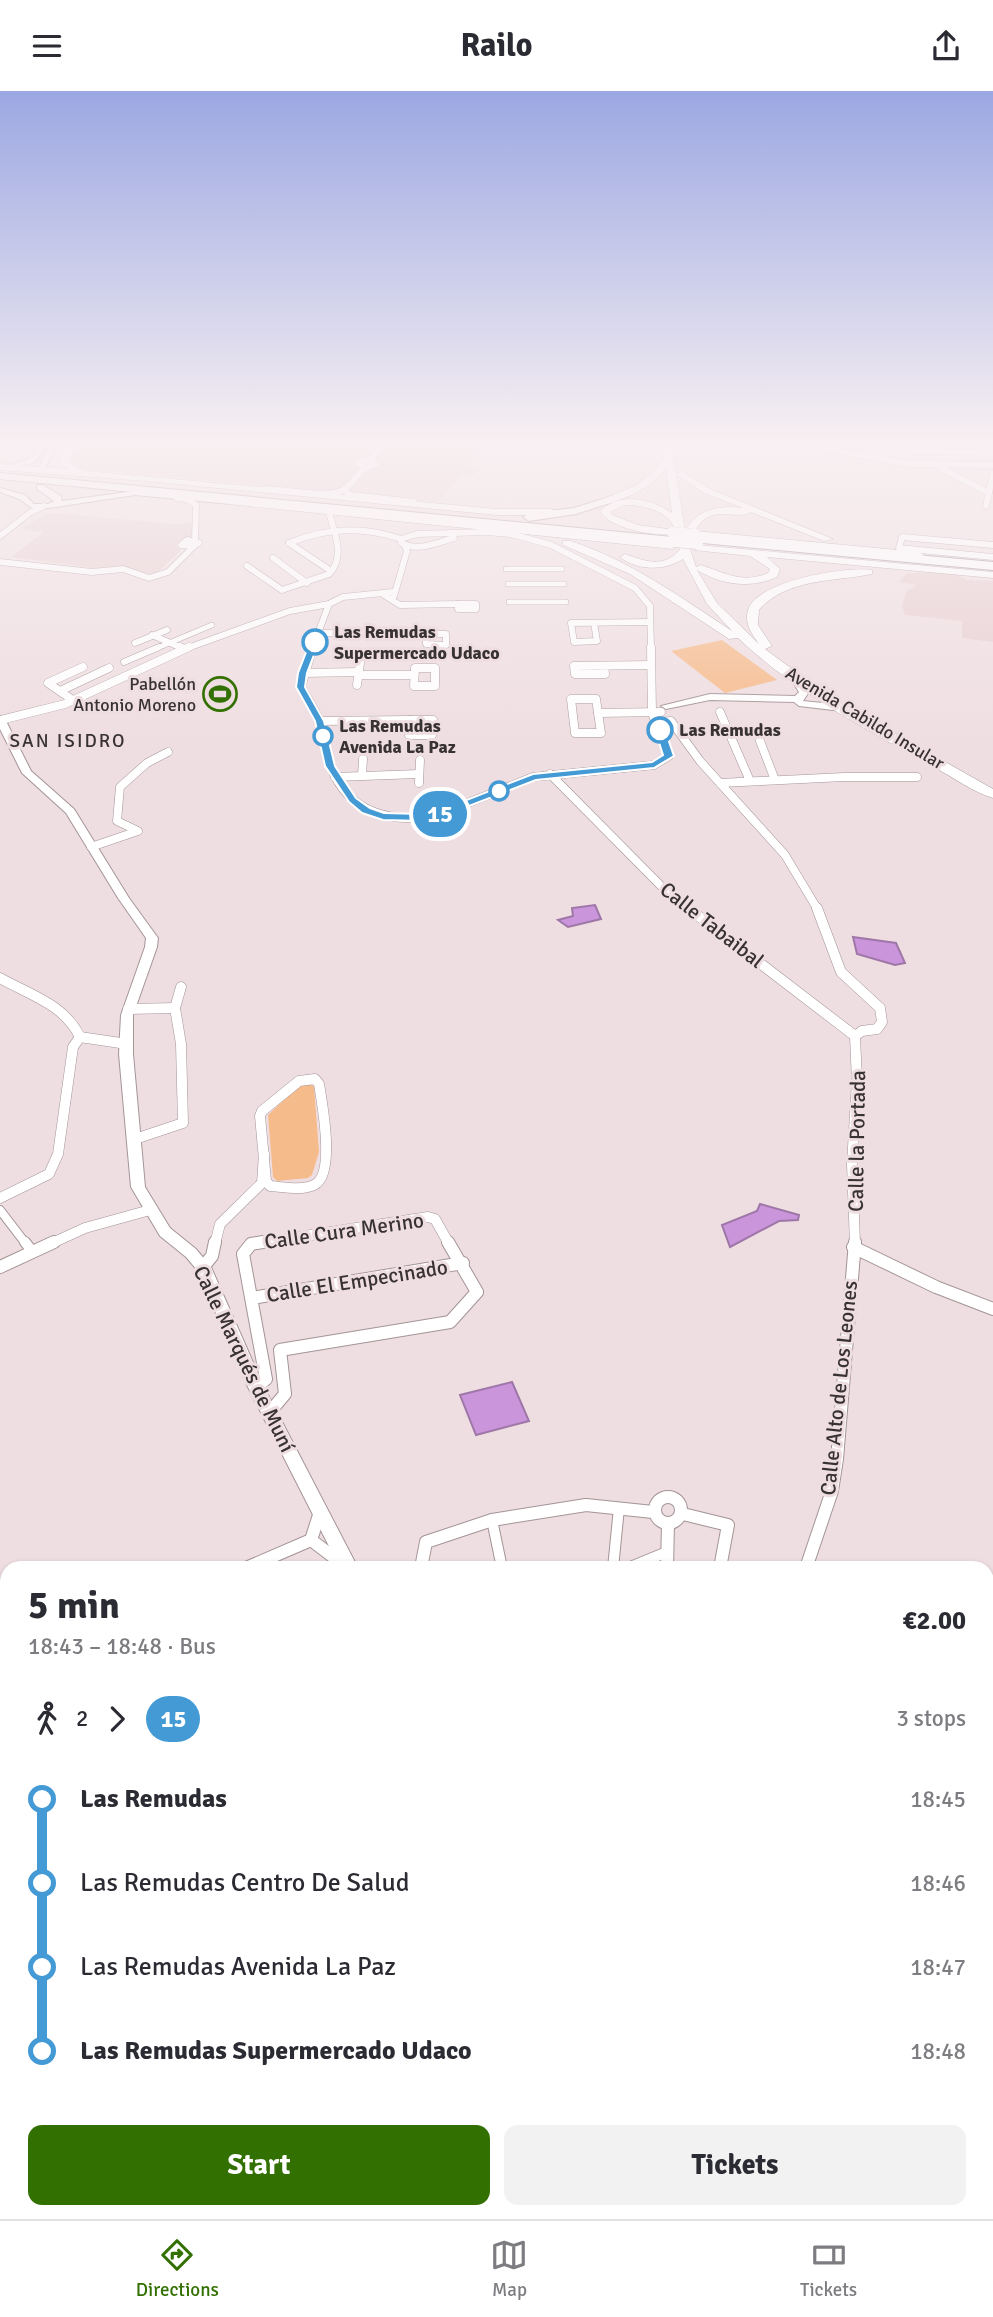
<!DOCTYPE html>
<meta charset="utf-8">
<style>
:root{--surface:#fff;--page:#f2f2f3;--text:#2b2b33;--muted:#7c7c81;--line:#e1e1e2;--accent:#337002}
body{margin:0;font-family:Signika,sans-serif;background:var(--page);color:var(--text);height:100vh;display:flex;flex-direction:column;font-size:26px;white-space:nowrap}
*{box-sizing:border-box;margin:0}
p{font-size:23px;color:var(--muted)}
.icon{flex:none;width:38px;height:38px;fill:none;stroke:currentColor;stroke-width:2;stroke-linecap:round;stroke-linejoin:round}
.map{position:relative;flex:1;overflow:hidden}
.panel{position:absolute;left:0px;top:1470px;width:994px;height:658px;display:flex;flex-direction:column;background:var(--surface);border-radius:21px 21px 0 0;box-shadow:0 2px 5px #0004}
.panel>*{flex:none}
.badge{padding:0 14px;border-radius:23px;font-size:24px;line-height:46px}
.map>.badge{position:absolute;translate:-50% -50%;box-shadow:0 0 0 4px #fff}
.legs{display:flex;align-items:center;gap:10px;height:77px;padding:0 28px;font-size:23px}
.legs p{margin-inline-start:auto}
.summary{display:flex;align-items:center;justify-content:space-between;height:119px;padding:0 28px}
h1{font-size:38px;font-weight:700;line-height:52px}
.button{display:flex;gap:14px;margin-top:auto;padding:14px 28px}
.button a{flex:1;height:80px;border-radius:14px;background:var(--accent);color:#fff;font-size:28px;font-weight:700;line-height:80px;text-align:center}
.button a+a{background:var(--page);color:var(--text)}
ul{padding:0 28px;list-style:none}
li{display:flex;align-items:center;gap:24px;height:84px;font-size:26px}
li i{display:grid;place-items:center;width:10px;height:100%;margin:0 9px;background:currentColor}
li i::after{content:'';width:18px;height:18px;margin:-9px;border:5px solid;border-radius:50%;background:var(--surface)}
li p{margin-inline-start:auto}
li:first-child i{background:linear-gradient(#0000 50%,currentColor 0)}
li:last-child i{background:linear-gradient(currentColor 50%,#0000 0)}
header{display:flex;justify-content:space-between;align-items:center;height:91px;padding:0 28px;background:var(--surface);font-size:32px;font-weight:700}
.menu{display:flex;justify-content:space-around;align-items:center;height:98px;border-top:2px solid var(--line);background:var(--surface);font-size:19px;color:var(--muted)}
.menu a{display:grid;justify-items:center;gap:4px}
.menu .active{color:var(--accent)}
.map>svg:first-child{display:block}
</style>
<header><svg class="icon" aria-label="menu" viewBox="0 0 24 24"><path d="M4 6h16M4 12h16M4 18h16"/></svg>Railo<svg class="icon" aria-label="share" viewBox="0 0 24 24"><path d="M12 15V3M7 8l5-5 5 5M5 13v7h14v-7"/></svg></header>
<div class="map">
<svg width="993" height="2128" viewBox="0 0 993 2128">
<rect width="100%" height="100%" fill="#efdee1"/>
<!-- built -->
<g fill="#e7ced1">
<polygon points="77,353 484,353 467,376 475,379 477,383 460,386 439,411 85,378 69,372 69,363"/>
<polygon points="56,422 172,433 194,432 194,447 178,451 176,455 181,459 158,481 149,483 113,475 102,478 11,466 44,441 21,438 45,423"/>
<polygon points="907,482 936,482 957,484 967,489 993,490 993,551 962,547 962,530 905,524 902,515 906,501 917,494 899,491"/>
</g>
<!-- green -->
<g fill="#f6bb8b">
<polygon points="722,549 777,589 725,602 671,560"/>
<polygon points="309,992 314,996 319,1061 312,1084 308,1087 277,1090 273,1086 268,1024 301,993"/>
</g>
<!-- water -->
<g fill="#ca95da" stroke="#9e77a8" stroke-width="2">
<polygon points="595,814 601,828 568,836 558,829 573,825 572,817"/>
<polygon points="853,846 896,852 905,872 895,874 857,863"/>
<polygon points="760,1113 799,1124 798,1129 779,1130 730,1156 722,1134 757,1120"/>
<polygon points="512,1291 529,1330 476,1344 460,1304"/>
</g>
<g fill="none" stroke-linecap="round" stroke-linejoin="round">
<!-- pedestrian-far3 casing -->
<g stroke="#a49496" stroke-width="6">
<g id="pedestrian-far3">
<polyline points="506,478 562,478"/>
<polyline points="508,493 564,493"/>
<polyline points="509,511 566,511"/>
<polyline points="155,558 212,534"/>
</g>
</g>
<!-- pedestrian-far2 casing -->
<g stroke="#a49496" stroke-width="7">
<polyline id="pedestrian-far2" points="124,571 159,556"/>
</g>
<!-- pedestrian-far1 casing -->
<g stroke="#a49496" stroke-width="10">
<polyline id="pedestrian-far1" points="0,1119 26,1153"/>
</g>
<!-- pedestrian casing -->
<g stroke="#a49496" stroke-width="12">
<g id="pedestrian">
<polyline points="25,1151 32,1160"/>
<polyline points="492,1429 502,1477"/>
<polyline points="613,1477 619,1417"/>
<polyline points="628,1477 667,1461"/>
</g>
</g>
<!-- minor-far4 casing -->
<g stroke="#a49496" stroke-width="7">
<g id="minor-far4">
<polyline points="801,353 908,373 993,374"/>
<polyline points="914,360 975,361"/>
<polyline points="364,376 357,372 369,369 385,353"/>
<polyline points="939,376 989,402"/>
<path d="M267 398C284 399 330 407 343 399 358 389 356 378 377 373L369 369"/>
<polyline points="343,399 351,404 414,411"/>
<polyline points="177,407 187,408 196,414 195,449"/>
<polyline points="986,415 993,383"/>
<polyline points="0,445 31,421 44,415"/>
<path d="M401 448V452C419 461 436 452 454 447"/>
<polyline points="401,448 417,443 487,441 511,443 551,454 635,497 650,515 651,558"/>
<polygon points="187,449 199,452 192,455 181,454"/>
<path d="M289 452C325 437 364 435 401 448"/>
<polyline points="289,452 331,480"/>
<polyline points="993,454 902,446 899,457 993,466"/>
<polyline points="273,467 307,492"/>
<polyline points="0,471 92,481 123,478 149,487 168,481 194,455"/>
<path d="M247 475 282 499 329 483C346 466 334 441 329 421"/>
<polyline points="384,504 400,514 458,513"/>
<polyline points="394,505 407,460 405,455"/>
<rect x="458" y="513" width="18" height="5"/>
<polyline points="594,532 597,550 574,551 571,532 650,531"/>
<polyline points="318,542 446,543 446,554 426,553 425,544"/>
<polyline points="152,544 184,558"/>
<polyline points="135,552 167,539"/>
<polyline points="185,558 290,520 329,513"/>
<polyline points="312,558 329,513 343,506 393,501"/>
</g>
</g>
<!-- minor-far3 casing -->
<g stroke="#a49496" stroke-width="9">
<g id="minor-far3">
<polyline points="180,556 184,558"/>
<path d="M313 556 301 596C307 607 315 618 319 629 326 644 325 661 331 676 348 723 394 733 438 724L533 686 654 674 669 665 652 622 651 556"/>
<polyline points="604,575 605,583 575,583 574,575 651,574"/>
<polygon points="415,577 435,577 435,595 414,595"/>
<polyline points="303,582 359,581"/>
<polyline points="358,584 414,584"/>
<polyline points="357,594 360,572"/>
<polyline points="60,600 109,577"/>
<polygon points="571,608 596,608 601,642 575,642"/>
<polyline points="74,610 48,592 83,576"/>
<polyline points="720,621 750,690"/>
<polyline points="598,622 661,621"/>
<polyline points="1,629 65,613 189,556"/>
<polygon points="410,629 433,629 432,644 409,644"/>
<polyline points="320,630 410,629"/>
<polyline points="656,631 671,630 700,670 785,764 818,819"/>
<polyline points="760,650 775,689"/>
<polyline points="550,683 670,804 690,819"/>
<polyline points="362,684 363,668"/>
<polyline points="335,686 419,683"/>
<polyline points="419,692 420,669"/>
<polyline points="720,692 844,686 917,686"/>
<polyline points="91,756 138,740 117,730 120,696 147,672 168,661"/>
</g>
</g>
<!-- minor-far2 casing -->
<g stroke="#a49496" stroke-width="11">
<g id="minor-far2">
<polyline points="688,817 855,945"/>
<polyline points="817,817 841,881 880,917 882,931 877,938 862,940 855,945"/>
<path d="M0 887C30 904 64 913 80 946"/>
<polyline points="128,918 175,917"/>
<polyline points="80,946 127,953"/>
<path d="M315 988 319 993C322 1012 336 1084 314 1094 301 1100 283 1096 270 1095L266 1090 260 1025 262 1020 299 990Z"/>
<polyline points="132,1049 183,1032 181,953 175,917 181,896"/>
<polyline points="0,1107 49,1083 58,1063 73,956 80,946"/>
<polyline points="50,1153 85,1137 150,1119"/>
<polyline points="215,1153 220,1133 262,1092 264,1063"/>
<polyline points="252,1153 428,1126 435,1128 449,1153"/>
<polyline points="855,1153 852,1073 857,990 855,945"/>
</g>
</g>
<!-- minor-far1 casing -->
<g stroke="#a49496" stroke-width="14">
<g id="minor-far1">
<polyline points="853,1156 936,1196 993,1218"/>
<polyline points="0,1176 54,1151"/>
<polyline points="203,1176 212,1165 215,1151"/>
<polyline points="252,1207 463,1172"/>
<polyline points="256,1296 266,1288 243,1163 251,1153 263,1151"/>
<polyline points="269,1322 285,1303 280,1259 450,1231 477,1201 448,1151"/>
<circle cx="668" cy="1419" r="13"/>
<polyline points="320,1421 311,1449 348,1477"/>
<polyline points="683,1423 728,1434 720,1477"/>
<polyline points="246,1477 311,1449"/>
<polyline points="421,1477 426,1451 492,1429 586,1414 653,1421"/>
<polyline points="667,1477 668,1432"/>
<polyline points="806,1477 832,1400 837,1368 855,1151"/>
</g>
</g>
<!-- minor casing -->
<g stroke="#a49496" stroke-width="18">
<g id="minor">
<polyline points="221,2121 223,2128"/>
<polyline points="375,2121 376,2128"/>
<polyline points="783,2121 784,2128"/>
</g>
</g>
<!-- tertiary casing -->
<g stroke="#a49496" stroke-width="2">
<g id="tertiary">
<polygon points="41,353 48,353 34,372 6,378 2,376 28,368"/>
<polygon points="56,353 46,376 39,378 49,354"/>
<polygon points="37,394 43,394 61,405 62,410 135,400 231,409 235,411 231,413 135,404 49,417 32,417 19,408 0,401 0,397 25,404 34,413 48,413 54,410 37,398"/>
<polygon points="795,584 798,585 809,601 803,610 842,614 847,617 842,620 799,615 794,611 710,609 666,618 661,615 710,603 795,605 799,601 790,587"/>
<polygon points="0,625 5,628 31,680 74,718 129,807 158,847 157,856 133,924 133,963 145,1096 170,1137 196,1158 211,1176 264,1296 358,1477 340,1477 248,1296 197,1179 186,1166 160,1145 131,1096 119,963 121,924 145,856 146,847 118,807 66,722 22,682 0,638"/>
<polygon points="499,2121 523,2121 526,2128 502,2128"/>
</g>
</g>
<!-- primary casing -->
<g stroke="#a49496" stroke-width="1">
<g id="primary">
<polygon points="67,353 76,353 69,372 85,380 497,418 551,418 556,421 551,424 497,424 146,390 0,379 0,373 69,378 62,375 59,368"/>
<path d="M663 353H671L676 382 683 381 710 398 833 448 824 450 751 421C737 431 711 410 695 440L919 461 924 464 919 467 693 445 687 448 696 476 701 474C725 482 743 493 768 482L770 478 750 465 694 459 693 457 698 454 993 481V487L767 466 780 478 777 486C750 498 722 494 697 479L717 512 759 553C752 543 744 533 748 519 756 490 846 475 872 479V483C833 491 787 487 759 519L758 534 772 555 765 558 829 605 993 698V707C973 701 954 687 936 677 867 639 795 601 738 547L729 548 630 483 563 454V450H571C631 470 680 506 732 540L707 513 683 468C665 480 637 480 620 466L625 463C644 470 665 478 680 458L676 443C657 446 609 438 600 420 621 401 650 407 672 422L666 378C647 400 623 409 596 416L591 413 635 395 652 382 664 366ZM676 384 704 402 743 417C720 414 696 418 685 440ZM624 414C641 413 670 420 675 439L638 434 612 424 610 421Z"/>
<polygon points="231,408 673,452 678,455 673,458 228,413 226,411"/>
</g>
</g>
<!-- motorway casing -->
<g stroke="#a49496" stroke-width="2">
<g id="motorway">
<polygon points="0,382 673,446 679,450 673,454 0,388"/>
<polygon points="612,405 618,408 616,410 576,423 529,430 523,426 529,422 574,417"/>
<polygon points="696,444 993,471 993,479 692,451 692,445"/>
</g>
</g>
<!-- pedestrian-far3 -->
<use href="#pedestrian-far3" stroke="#fff" stroke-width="5"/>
<!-- pedestrian-far2 -->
<use href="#pedestrian-far2" stroke="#fff" stroke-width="6"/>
<!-- pedestrian-far1 -->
<use href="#pedestrian-far1" stroke="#fff" stroke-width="8"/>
<!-- pedestrian -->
<use href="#pedestrian" stroke="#fff" stroke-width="10"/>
<!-- minor-far4 -->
<use href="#minor-far4" stroke="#fff" stroke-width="6"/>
<!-- minor-far3 -->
<use href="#minor-far3" stroke="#fff" stroke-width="8"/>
<!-- minor-far2 -->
<use href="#minor-far2" stroke="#fff" stroke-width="10"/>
<!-- minor-far1 -->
<use href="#minor-far1" stroke="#fff" stroke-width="12"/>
<!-- minor -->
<use href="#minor" stroke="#fff" stroke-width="16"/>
<!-- tertiary -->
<use href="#tertiary" fill="#fff" fill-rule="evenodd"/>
<!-- primary -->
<use href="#primary" fill="#fff" fill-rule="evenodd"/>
<!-- motorway -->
<use href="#motorway" fill="#fff" fill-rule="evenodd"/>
<!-- primary-bridge casing -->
<g stroke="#a49496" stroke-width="10" stroke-linecap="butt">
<polyline id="primary-bridge" points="672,441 695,443"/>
</g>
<!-- motorway-bridge casing -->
<g stroke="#a49496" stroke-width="13" stroke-linecap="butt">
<polyline id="motorway-bridge" points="673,450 697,452"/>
</g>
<!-- primary-bridge -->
<use href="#primary-bridge" stroke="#fff" stroke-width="10"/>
<!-- motorway-bridge -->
<use href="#motorway-bridge" stroke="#fff" stroke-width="12"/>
</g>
<!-- sky -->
<linearGradient id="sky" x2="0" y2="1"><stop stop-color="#9ca8e2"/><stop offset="0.54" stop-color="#f8f0f2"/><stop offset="1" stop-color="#f8f0f2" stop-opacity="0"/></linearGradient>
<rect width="993" height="651" fill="url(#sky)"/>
<!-- line-1 -->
<polygon fill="#449ad5" stroke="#fff" stroke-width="2" points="315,548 319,551 307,582 305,596 324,630 335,675 356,707 370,717 384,722 423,723 436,721 533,683 652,671 663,664 655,639 660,636 665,639 674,665 654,677 536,689 438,727 423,730 383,729 362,722 349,711 325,675 315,630 296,596 298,582 310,551"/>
<!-- icons -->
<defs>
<g id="stadium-ring" transform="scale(1.75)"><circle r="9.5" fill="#efdee1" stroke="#337002" stroke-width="1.5"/><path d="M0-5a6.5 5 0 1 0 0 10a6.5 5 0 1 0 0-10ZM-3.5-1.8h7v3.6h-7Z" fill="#337002"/></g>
</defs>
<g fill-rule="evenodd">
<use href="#stadium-ring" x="220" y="603"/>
</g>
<!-- markers -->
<g fill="#fff" stroke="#449ad5" stroke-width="3.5">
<circle cx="315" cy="551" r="12"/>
<circle cx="660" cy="639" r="12"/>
<circle cx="323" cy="645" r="9"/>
<circle cx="499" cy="700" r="9"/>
</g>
<g text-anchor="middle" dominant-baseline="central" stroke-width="6" stroke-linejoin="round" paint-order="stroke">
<!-- far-stop labels -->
<g font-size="18" font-weight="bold" fill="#383232" stroke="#efdee1" text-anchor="start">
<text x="334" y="541">Las Remudas<tspan x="334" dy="21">Supermercado Udaco</tspan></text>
<text x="339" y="635">Las Remudas<tspan x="339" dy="21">Avenida La Paz</tspan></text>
<text x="679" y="639">Las Remudas</text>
</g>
<!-- far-poi labels -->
<g font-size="18" fill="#383232" stroke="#efdee1" text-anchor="end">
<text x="196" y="593">Pabellón<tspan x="196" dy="21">Antonio Moreno</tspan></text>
</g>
<!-- far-street labels -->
<g font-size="18" fill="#383232" stroke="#efdee1">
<text transform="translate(865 627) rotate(31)">Avenida Cabildo Insular</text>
</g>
<!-- far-neighbourhood labels -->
<g font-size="19" letter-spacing="2" fill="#383232" stroke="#efdee1">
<text x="68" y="650">SAN ISIDRO</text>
</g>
<!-- street labels -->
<g font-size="21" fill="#383232" stroke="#efdee1">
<text transform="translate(712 834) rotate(38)">Calle Tabaibal</text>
<text transform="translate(857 1050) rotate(-89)">Calle la Portada</text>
<text transform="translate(344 1140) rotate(-8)">Calle Cura Merino</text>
<text transform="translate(357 1190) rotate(-9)">Calle El Empecinado</text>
<text transform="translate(244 1268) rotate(64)">Calle Marqués de Muní</text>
<text transform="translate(839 1297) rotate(-84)">Calle Alto de Los Leones</text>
</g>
</g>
</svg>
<b class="badge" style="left:440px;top:723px;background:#449ad5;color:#fff">15</b>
<section class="panel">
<div class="summary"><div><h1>5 min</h1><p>18:43 – 18:48 · Bus</p></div><b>€2.00</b></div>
<div class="legs"><svg class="icon" aria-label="walk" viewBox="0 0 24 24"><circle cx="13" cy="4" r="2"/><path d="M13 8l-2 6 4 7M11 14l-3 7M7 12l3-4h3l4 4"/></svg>2<svg class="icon" aria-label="forward" viewBox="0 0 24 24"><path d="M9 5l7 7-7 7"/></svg><b class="badge" style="background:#449ad5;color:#fff">15</b><p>3 stops</p></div>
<ul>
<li><i style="color:#449ad5"></i><b>Las Remudas</b><p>18:45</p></li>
<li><i style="color:#449ad5"></i><span>Las Remudas Centro De Salud</span><p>18:46</p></li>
<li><i style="color:#449ad5"></i><span>Las Remudas Avenida La Paz</span><p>18:47</p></li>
<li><i style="color:#449ad5"></i><b>Las Remudas Supermercado Udaco</b><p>18:48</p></li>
</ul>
<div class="button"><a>Start</a><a>Tickets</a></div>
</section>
</div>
<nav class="menu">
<a class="active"><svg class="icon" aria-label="directions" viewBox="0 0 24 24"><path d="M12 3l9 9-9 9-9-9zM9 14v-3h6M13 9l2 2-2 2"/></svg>Directions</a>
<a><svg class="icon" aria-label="map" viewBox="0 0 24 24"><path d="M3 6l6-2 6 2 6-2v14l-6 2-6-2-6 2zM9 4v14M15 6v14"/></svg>Map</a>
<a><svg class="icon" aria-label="tickets" viewBox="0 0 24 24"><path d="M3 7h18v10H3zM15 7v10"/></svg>Tickets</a>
</nav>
